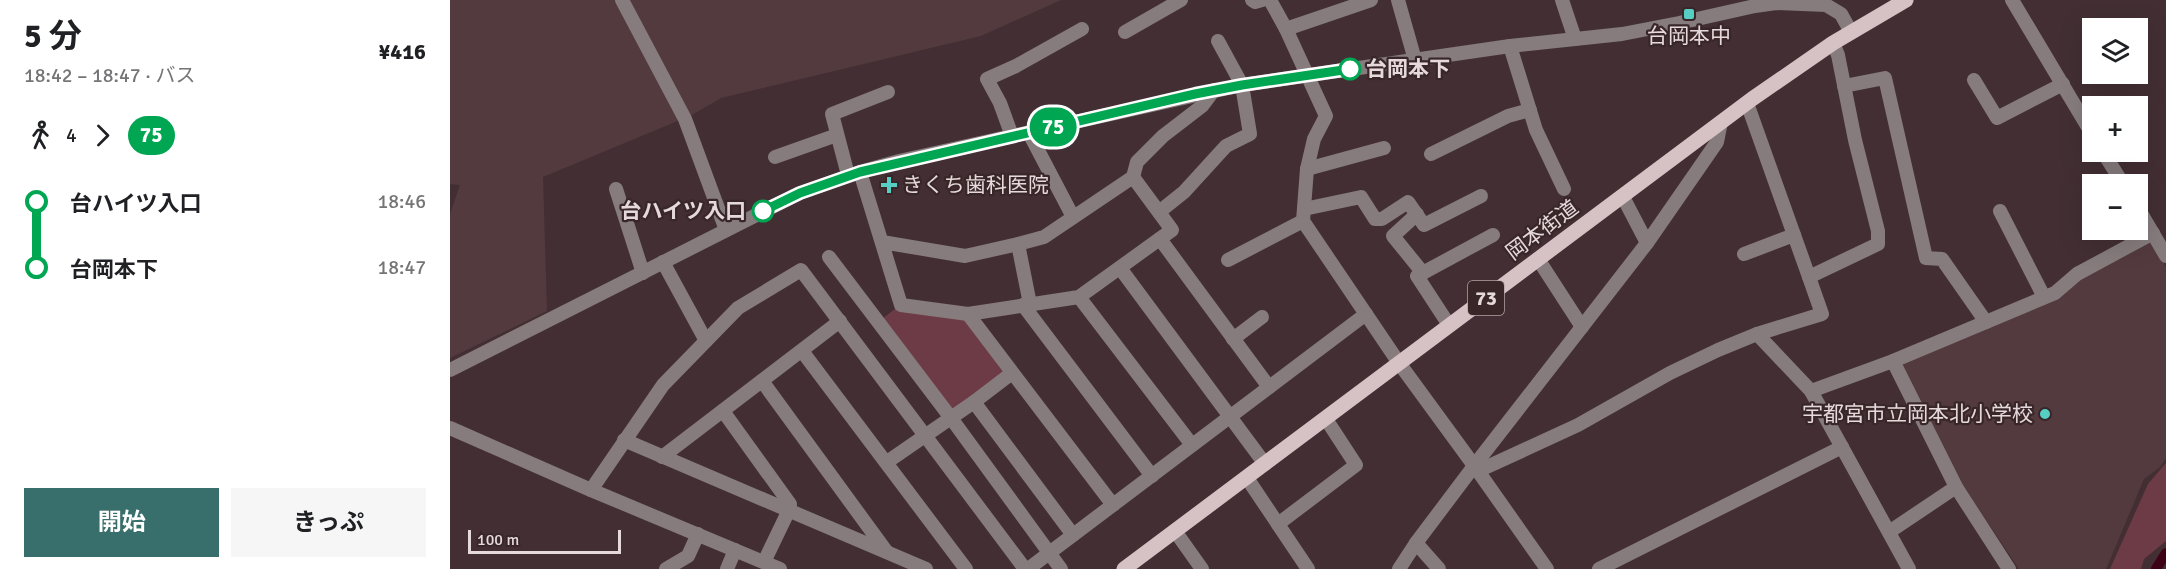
<!DOCTYPE html>
<html lang="ja">
<meta charset="utf-8">
<style>
:root{--surface:#fff;--page:#f6f6f6;--text:#202124;--muted:#757577;--accent:#386f6c}
body{margin:0;font-family:Signika,"Noto Sans JP",sans-serif;background:var(--page);color:var(--text);height:100vh;display:flex;flex-direction:column;font-size:22px;white-space:nowrap}
*{box-sizing:border-box;margin:0}
p{font-size:20px;color:var(--muted)}
.icon{flex:none;width:33px;height:33px;fill:none;stroke:currentColor;stroke-width:2;stroke-linecap:round;stroke-linejoin:round}
.map{position:relative;flex:1;overflow:hidden}
.drawer{display:flex;flex-direction:column;background:var(--surface);width:450px}
.drawer>*{flex:none}
.badge{padding:0 12px;border-radius:20px;font-size:21px;line-height:39px}
.fabs{position:absolute;left:1632px;top:18px;display:grid;gap:12px}
.fabs a{display:grid;place-items:center;width:66px;height:66px;border-radius:0px;background:var(--surface);box-shadow:0 6px 24px #0002;font-size:30px}
.scale{position:absolute;left:18px;bottom:15px;width:153px;box-sizing:border-box;padding-left:6px;border:3px solid #e6d9db;border-top:0;font-size:16px;line-height:21px;white-space:nowrap;color:#e6d9db;-webkit-text-stroke:4px #382629;paint-order:stroke}
.map>.badge{position:absolute;translate:-50% -50%;box-shadow:0 0 0 3px #fff}
.legs{display:flex;align-items:center;gap:9px;height:66px;padding:0 24px;font-size:20px}
.legs p{margin-inline-start:auto}
.overview{display:flex;align-items:center;justify-content:space-between;height:102px;padding:0 24px}
h1{font-size:33px;font-weight:700;line-height:45px}
.action{display:flex;gap:12px;margin-top:auto;padding:12px 24px}
.action a{flex:1;height:69px;border-radius:0px;background:var(--accent);color:#fff;font-size:24px;font-weight:700;line-height:69px;text-align:center}
.action a+a{background:var(--page);color:var(--text)}
ul{padding:0 24px;list-style:none}
li{display:flex;align-items:center;gap:21px;height:66px;font-size:22px}
li i{display:grid;place-items:center;width:9px;height:100%;margin:0 8px;background:currentColor}
li i::after{content:'';width:15px;height:15px;margin:-8px;border:4px solid;border-radius:50%;background:var(--surface)}
li p{margin-inline-start:auto}
li:first-child i{background:linear-gradient(#0000 50%,currentColor 0)}
li:last-child i{background:linear-gradient(currentColor 50%,#0000 0)}
main{display:flex;flex:1;min-height:0}
.map>svg:first-child{display:block}
</style>
<main>
<section class="drawer">
<div class="overview"><div><h1>5 分</h1><p>18:42 – 18:47 · バス</p></div><b>¥416</b></div>
<div class="legs"><svg class="icon" aria-label="walk" viewBox="0 0 24 24"><circle cx="13" cy="4" r="2"/><path d="M13 8l-2 6 4 7M11 14l-3 7M7 12l3-4h3l4 4"/></svg>4<svg class="icon" aria-label="forward" viewBox="0 0 24 24"><path d="M9 5l7 7-7 7"/></svg><b class="badge" style="background:#00a651;color:#fff">75</b></div>
<ul>
<li><i style="color:#00a651"></i><b>台ハイツ入口</b><p>18:46</p></li>
<li><i style="color:#00a651"></i><b>台岡本下</b><p>18:47</p></li>
</ul>
<div class="action"><a>開始</a><a>きっぷ</a></div>
</section>
<div class="map">
<svg width="1716" height="569" viewBox="0 0 1716 569">
<rect width="100%" height="100%" fill="#432f33"/>
<!-- built -->
<g fill="#533a3e">
<polygon points="0,0 611,0 531,36 271,98 242,115 93,177 97,311 0,358 0,214 10,185 0,184"/>
<polygon points="1701,241 1716,267 1716,458 1710,467 1694,479 1656,569 1569,569 1500,466 1451,369 1454,363"/>
</g>
<!-- green -->
<g fill="#6d3b45">
<polygon points="446,308 514,317 554,372 494,417 426,324"/>
<polygon points="1716,463 1716,541 1694,559 1691,569 1660,569 1698,484"/>
</g>
<g fill="none" stroke-linecap="round" stroke-linejoin="round">
<!-- canal -->
<polyline stroke="#3e0216" stroke-width="10" points="1706,569 1716,553"/>
<!-- minor -->
<g stroke="#867c7d" stroke-width="14">
<polyline points="172,0 235,119 276,230"/>
<polyline points="802,0 805,2 812,0"/>
<polyline points="820,0 836,29 876,116 864,139 857,169 853,221 949,363 1028,471 1097,569"/>
<polyline points="948,0 965,60"/>
<polyline points="1112,0 1125,39"/>
<polyline points="1562,0 1642,134"/>
<polyline points="836,29 921,0"/>
<polyline points="675,32 731,0"/>
<polyline points="1060,46 1086,130 1114,189"/>
<polyline points="1524,80 1547,118 1613,84"/>
<polyline points="1394,86 1435,78 1476,258 1492,259 1536,322"/>
<polyline points="1297,103 1359,277"/>
<polyline points="579,133 623,217"/>
<polyline points="562,136 550,103 537,79 566,66 632,29"/>
<polyline points="1653,152 1673,184"/>
<polyline points="981,154 1058,116 1080,110"/>
<polyline points="325,157 387,135"/>
<polyline points="857,169 934,148"/>
<polyline points="410,172 451,305 518,314 629,297 722,230 683,177 594,237 568,244 515,256 432,242"/>
<polyline points="398,175 382,114 438,92"/>
<polyline points="683,177 687,162 713,136 752,106 764,90"/>
<polyline points="166,189 193,273"/>
<polyline points="1173,197 1197,243"/>
<polyline points="1688,208 1716,256"/>
<polyline points="854,209 911,197 925,219 932,219 958,202 974,225 1031,196"/>
<polyline points="1550,211 1594,297"/>
<polyline points="709,212 734,192 776,146 800,134 792,85 768,41"/>
<polyline points="967,214 943,236 973,273"/>
<polyline points="710,239 819,387"/>
<polyline points="568,244 580,304"/>
<polyline points="1294,254 1344,235"/>
<polyline points="379,257 501,418 611,569"/>
<polyline points="1088,259 1132,327"/>
<polyline points="778,260 853,221"/>
<polyline points="213,262 256,341"/>
<polyline points="670,268 815,464"/>
<polyline points="629,297 742,445"/>
<polyline points="573,305 702,476"/>
<polyline points="518,314 663,505"/>
<polyline points="999,325 967,276 1043,235"/>
<polyline points="1307,334 1361,391 1459,569"/>
<polyline points="783,339 812,317"/>
<polyline points="352,351 516,569"/>
<polyline points="1443,361 1506,487 1559,569"/>
<polyline points="0,370 350,193 410,172 449,161 792,85 1060,46 1172,34 1229,23 1305,6 1326,3 1376,5 1391,14 1401,32"/>
<polyline points="312,381 436,551"/>
<polyline points="1361,391 1443,361 1605,293 1627,274 1703,233"/>
<polyline points="524,402 623,535"/>
<polyline points="273,411 340,504 339,510 314,562"/>
<polyline points="0,428 141,490 330,569"/>
<polyline points="174,440 476,569"/>
<polyline points="212,457 390,321"/>
<polyline points="437,462 524,402 562,373"/>
<polyline points="1028,471 1128,425 1220,373 1268,350 1307,334 1372,314 1359,277 1428,244 1428,231 1405,140 1388,55 1383,43"/>
<polyline points="797,478 858,569"/>
<polyline points="141,490 213,385 288,308 351,270 575,569"/>
<polyline points="828,524 906,465 876,419"/>
<polyline points="725,531 752,569"/>
<polyline points="1439,532 1506,487"/>
<polyline points="966,543 989,569"/>
<polyline points="216,569 238,556 248,534"/>
<polyline points="277,569 285,550"/>
<polyline points="578,569 916,314"/>
<polyline points="949,569 966,543 1024,466 1197,243 1267,142 1271,122"/>
<polyline points="1149,569 1392,447"/>
</g>
<!-- major -->
<polyline stroke="#d6c1c4" stroke-width="15" points="674,569 1302,99 1383,43 1456,0"/>
</g>
<g fill="none" stroke-linecap="round" stroke-linejoin="round">
<!-- line-1 casing -->
<g stroke="#fff" stroke-width="14">
<polyline id="line-1" points="313,211 350,193 410,172 745,94 792,85 900,69"/>
</g>
<!-- line-1 -->
<use href="#line-1" stroke="#00a651" stroke-width="9"/>
</g>
<!-- markers -->
<g fill="#56cec4" stroke="#382629" stroke-width="2">
<rect x="1233" y="8" width="12" height="12" rx="3"/>
<path d="M436 176h6v6h6v6h-6v6h-6v-6h-6v-6h6z"/>
<circle cx="1595" cy="414" r="6"/>
</g>
<g fill="#fff" stroke="#00a651" stroke-width="3">
<circle cx="900" cy="69" r="10"/>
<circle cx="313" cy="211" r="10"/>
</g>
<g text-anchor="middle" dominant-baseline="central" stroke-width="4.5" stroke-linejoin="round" paint-order="stroke">
<!-- shield labels -->
<rect fill="#382629" stroke="#b2a3a6" stroke-width="1.5" x="1018" y="281" width="36" height="34" rx="4.5"/>
<g font-size="20" font-weight="bold" fill="#e6d9db">
<text x="1036" y="298">73</text>
</g>
<!-- poi labels -->
<g font-size="21" fill="#e6d9db" stroke="#382629">
<text x="1239" y="36">台岡本中</text>
<text x="452" y="185" text-anchor="start">きくち歯科医院</text>
<text x="1583" y="414" text-anchor="end">宇都宮市立岡本北小学校</text>
</g>
<!-- stop labels -->
<g font-size="21" font-weight="bold" fill="#e6d9db" stroke="#382629" text-anchor="start">
<text x="916" y="69">台岡本下</text>
<text x="296" y="211" text-anchor="end">台ハイツ入口</text>
</g>
<!-- street labels -->
<g font-size="21" fill="#e6d9db" stroke="#382629">
<text transform="translate(1092 230) rotate(-37)">岡本街道</text>
</g>
</g>
</svg>
<div class="fabs">
<a><svg class="icon" aria-label="layers" viewBox="0 0 24 24"><path d="M12 4l9 5-9 5-9-5zM3 14l9 5 9-5"/></svg></a>
<a>+</a>
<a>−</a>
</div>
<div class="scale">100 m</div>
<b class="badge" style="left:603px;top:127px;background:#00a651;color:#fff">75</b>
</div>
</main>
